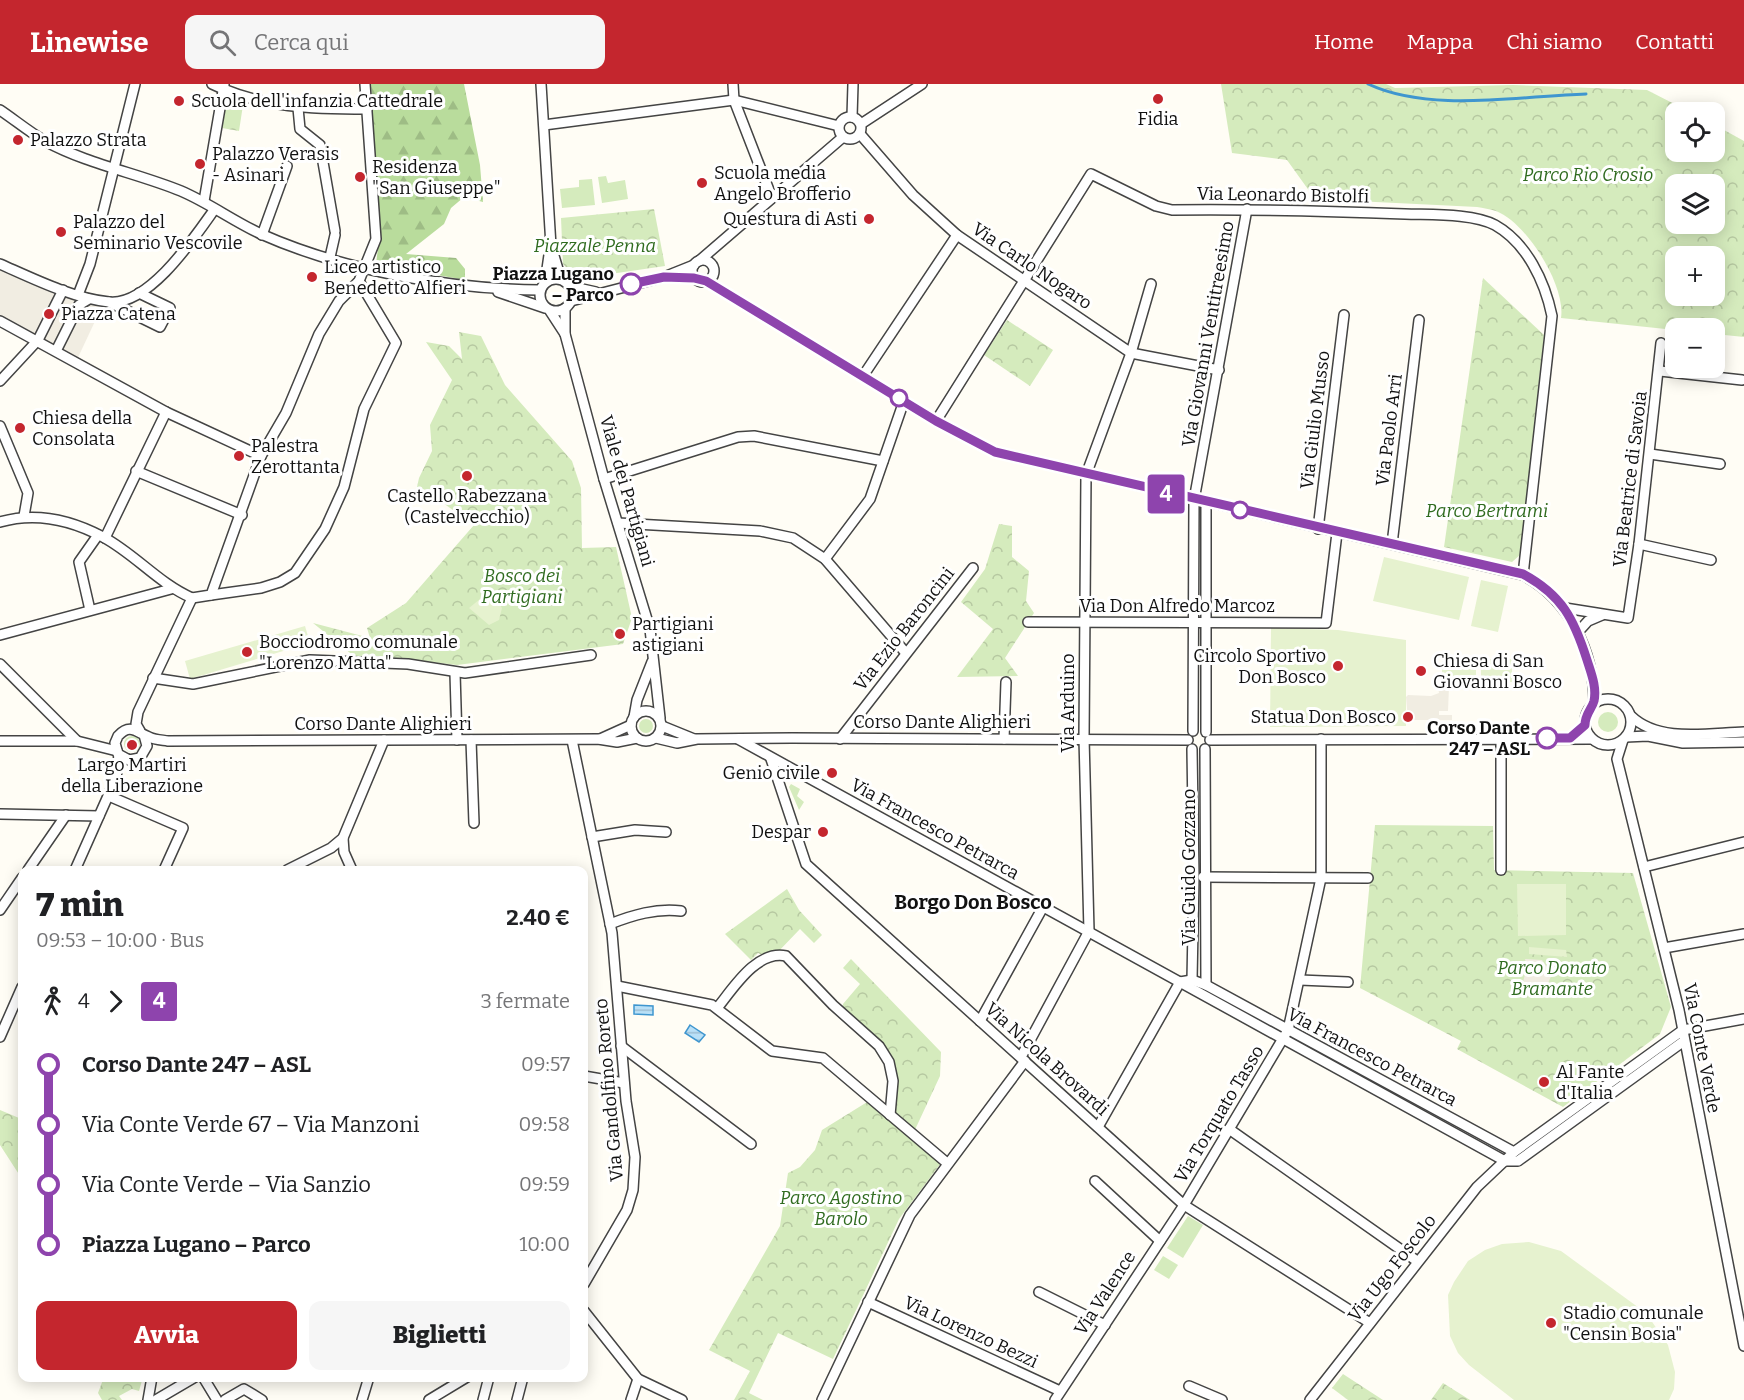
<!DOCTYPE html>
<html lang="it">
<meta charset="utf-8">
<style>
:root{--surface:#fff;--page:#f6f6f6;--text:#202124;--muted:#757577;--accent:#c4262e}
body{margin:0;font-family:Bitter,serif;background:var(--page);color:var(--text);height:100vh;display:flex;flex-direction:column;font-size:22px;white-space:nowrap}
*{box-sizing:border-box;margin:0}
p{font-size:20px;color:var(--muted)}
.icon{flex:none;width:33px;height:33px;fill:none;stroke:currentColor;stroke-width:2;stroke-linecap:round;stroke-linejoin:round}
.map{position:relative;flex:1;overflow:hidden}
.side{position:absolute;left:18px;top:782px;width:570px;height:516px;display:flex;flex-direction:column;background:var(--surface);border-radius:12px;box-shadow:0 3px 15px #0003}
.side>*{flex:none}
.badge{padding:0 12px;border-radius:4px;font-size:21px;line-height:39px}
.buttons{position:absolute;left:1665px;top:18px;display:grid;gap:12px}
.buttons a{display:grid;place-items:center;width:60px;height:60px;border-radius:12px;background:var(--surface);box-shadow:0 3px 15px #0003;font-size:30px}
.map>.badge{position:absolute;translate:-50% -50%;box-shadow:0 0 0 3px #fff}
.legs{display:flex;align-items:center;gap:9px;height:66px;padding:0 18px;font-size:20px}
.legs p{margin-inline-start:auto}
.headline{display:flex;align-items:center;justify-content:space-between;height:102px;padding:0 18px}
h1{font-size:33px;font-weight:800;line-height:45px}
.primary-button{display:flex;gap:12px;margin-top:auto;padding:12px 18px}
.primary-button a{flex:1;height:69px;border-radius:12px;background:var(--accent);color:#fff;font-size:24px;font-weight:800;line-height:69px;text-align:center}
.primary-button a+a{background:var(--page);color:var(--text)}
ul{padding:0 18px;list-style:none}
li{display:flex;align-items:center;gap:21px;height:60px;font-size:22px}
li i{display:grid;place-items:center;width:9px;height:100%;margin:0 8px;background:currentColor}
li i::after{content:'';width:15px;height:15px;margin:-8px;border:4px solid;border-radius:50%;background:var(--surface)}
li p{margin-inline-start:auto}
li:first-child i{background:linear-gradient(#0000 50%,currentColor 0)}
li:last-child i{background:linear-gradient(currentColor 50%,#0000 0)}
header{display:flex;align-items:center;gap:36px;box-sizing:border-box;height:84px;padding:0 30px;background:var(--accent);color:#fff}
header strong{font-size:28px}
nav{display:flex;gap:33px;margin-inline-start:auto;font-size:21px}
.search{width:420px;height:54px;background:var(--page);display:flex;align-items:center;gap:15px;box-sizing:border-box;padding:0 21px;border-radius:12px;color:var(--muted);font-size:22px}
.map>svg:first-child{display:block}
</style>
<header>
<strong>Linewise</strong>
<div class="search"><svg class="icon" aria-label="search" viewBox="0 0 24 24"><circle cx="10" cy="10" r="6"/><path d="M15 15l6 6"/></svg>Cerca qui</div>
<nav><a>Home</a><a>Mappa</a><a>Chi siamo</a><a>Contatti</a></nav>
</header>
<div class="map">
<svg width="1744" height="1316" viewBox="0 0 1744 1316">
<defs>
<pattern id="forest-firs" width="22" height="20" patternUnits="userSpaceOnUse" patternTransform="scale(1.5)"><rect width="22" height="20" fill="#b9dc9c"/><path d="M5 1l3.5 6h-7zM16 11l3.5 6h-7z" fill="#9ebc85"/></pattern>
<pattern id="park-crowns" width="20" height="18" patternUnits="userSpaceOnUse" patternTransform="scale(1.5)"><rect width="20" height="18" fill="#d5ebbd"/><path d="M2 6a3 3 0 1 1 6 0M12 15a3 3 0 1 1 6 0" fill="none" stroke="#b6c8a1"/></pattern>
<pattern id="water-rules" width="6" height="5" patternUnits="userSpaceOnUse" patternTransform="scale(1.5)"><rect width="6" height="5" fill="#b9e0f7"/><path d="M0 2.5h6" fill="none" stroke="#9ebfd3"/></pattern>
</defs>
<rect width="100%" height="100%" fill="#fffdf5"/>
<!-- grass -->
<g fill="#d5ebbd">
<polygon points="606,92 608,99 625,96 628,115 602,119 598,93"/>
<polygon points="592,95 595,121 562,124 560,105 579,103 579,96"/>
<circle cx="1608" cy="638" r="10"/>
<circle cx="646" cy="642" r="7"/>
<circle cx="132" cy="660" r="8"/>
<polygon points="791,700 800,705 797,712 804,718 799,726 789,703"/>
<polygon points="1188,1132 1203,1141 1183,1174 1167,1164"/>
<polygon points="1163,1172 1178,1181 1169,1195 1154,1186"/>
</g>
<!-- forest -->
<polygon fill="url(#forest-firs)" points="371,0 464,0 480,81 483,118 464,113 451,124 444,140 406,170 456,174 465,185 465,196 376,180 379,156"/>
<!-- park -->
<g fill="url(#park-crowns)" fill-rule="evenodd">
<path d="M1221 0H1386L1395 4 1513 1 1647 6 1690 28H1676V68H1714L1715 41 1744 57V253L1715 250 1714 244 1675 246 1561 234C1566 202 1527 139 1496 127 1490 125 1483 124 1477 123L1315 115 1287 76 1232 69ZM1676 100H1714V140H1676ZM1676 172H1714V212H1676Z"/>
<polygon points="227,17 243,21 239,47 222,44"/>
<polygon points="654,125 665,182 576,195 563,180 561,134"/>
<polygon points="1483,194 1544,251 1520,471 1512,478 1444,463"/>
<polygon points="1007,236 1053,266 1030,302 984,271"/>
<polygon points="459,248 481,252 505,301 572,377 581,404 582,464 616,463 632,534 623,560 457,581 378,572 355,573 313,539 370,554 367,544 406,519 474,441 436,414 414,417 419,394 432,367 430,341 452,296 426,258 449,262 462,275"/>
<polygon points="999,440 1012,442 1012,473 1029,487 1026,517 1034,529 1005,574 1018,592 957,593 993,545 961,518 985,485"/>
<polygon points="1375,741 1493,742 1494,786 1633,789 1671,923 1660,950 1563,1023 1457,965 1461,957 1360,904"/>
<polygon points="787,805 799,826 822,851 814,859 800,845 776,870 764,872 758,869 751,876 725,850"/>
<polygon points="851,875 941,968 940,992 913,1050 941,1079 899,1135 833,1275 778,1249 749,1309 763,1316 734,1316 750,1287 709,1266 780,1142 788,1089 800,1083 815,1066 822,1046 872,1015 890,1031 889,978 843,930 843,920 860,900 843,884"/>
<polygon points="0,1026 19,1034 22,1026 22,1095 0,1061"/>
<polygon points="1343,1290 1383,1316 1348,1316 1332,1304"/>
<polygon points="104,1293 143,1293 139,1307 132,1305 119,1312 122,1316 102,1316 98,1309"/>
<polygon points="1443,1299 1470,1316 1431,1316"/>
</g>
<!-- pitch -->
<g fill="#e6f2cf">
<polygon points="1384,473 1469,493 1459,536 1373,517"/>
<polygon points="1481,496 1508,502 1498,548 1471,542"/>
<polygon points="488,512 498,518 502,524 499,536 489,541 469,524 480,515"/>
<polygon points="305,542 310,559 190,595 185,577"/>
<polygon points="1271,544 1338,546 1406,556 1406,642 1270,643"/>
<rect x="1481" y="575" width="31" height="23"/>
<polygon points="1442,577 1476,577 1476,597 1442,598"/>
<polygon points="1517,800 1566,800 1566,851 1518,852"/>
<polygon points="1529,863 1566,866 1567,873 1529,870"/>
<polygon points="1529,1158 1561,1167 1646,1229 1668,1261 1675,1288 1674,1305 1669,1316 1514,1316 1469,1281 1458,1269 1450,1252 1448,1211 1454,1198 1468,1177 1485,1166 1502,1160"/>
</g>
<!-- plaza -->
<g fill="#f1ede2">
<polygon points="0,174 104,218 74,282 0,242"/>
<polygon points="1438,603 1449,603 1448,627 1439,627 1439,631 1452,631 1452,636 1408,636 1406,613 1408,611 1431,612 1439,609"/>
<polygon points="1525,875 1542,876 1552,890 1545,906 1537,906 1523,898 1527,883"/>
</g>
<!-- water -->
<g fill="url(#water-rules)" stroke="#3f96cf" stroke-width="1.5">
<polygon points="634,921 653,922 653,931 634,930"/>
<polygon points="690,941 705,951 699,958 685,949"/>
</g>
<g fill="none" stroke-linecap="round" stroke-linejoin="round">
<!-- stream -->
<path stroke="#3f96cf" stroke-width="3" d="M1368 0C1430 29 1518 12 1586 10"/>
<!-- minor casing -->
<g stroke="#444" stroke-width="12">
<g id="minor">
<path d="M212 0C262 24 314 25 367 25"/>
<polyline points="541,0 551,162 561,195"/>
<polyline points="733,0 734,16 772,114"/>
<polyline points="298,24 300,45 320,61 335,147"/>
<path d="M0 26C15 36 29 48 45 57 87 80 137 89 181 107 209 119 233 137 261 150 344 187 450 205 540 206"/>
<circle cx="850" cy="44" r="11"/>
<polyline points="852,33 853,0"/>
<polyline points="861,40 922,0"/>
<polyline points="544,41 734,16 839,42"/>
<polyline points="860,50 913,111 957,151 1131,269 1219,286"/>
<polyline points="204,117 224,1"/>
<polyline points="262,151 287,82"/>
<polyline points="330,173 335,151"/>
<circle cx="703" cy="187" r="11"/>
<polyline points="699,177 843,53"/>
<path d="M0 180C34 195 72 214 109 218 149 222 194 154 214 126"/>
<circle cx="556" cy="211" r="16"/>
<path d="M706 197 936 337 995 368 1523 491C1569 515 1594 567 1594 619"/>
<polyline points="545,199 550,164"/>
<polyline points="569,202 596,208"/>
<polyline points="498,208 545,224"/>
<polyline points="78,211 90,180 135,0"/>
<polyline points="571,217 664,193 694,181"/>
<polyline points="109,218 160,243 170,224 139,209"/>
<polyline points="565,225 565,250 604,395 650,545 660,634"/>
<polyline points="550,227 565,250"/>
<polyline points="0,237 166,328 261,372"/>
<polyline points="56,267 79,221 89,215"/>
<polyline points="1660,287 1742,296"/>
<polyline points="863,292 957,151"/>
<polyline points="0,297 38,256 63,206"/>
<path d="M936 337 1091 90 1156 122 1172 126C1250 125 1327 127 1405 130 1430 131 1473 129 1495 141 1527 159 1545 198 1552 232L1523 491"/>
<polyline points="0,342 28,409 24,432"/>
<polyline points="1650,370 1720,380"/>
<polyline points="136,387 242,431"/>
<polyline points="604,395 738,353 754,352 883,377"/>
<path d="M0 438C35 428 71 436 103 453 135 470 158 499 192 514"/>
<polyline points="618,439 760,447 793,454 825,475 905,568"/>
<polyline points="1318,445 1344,231"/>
<polyline points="105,454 166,328"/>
<polyline points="1392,460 1419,236"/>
<polyline points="1639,460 1711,476"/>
<polyline points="825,475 870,415 904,317"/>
<polyline points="211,511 261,504 280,498 295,489 325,445 344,403 364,325 396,259 359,197"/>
<polyline points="192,514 211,511 261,372 286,329 319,250 339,217 359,197 376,155 365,0"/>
<polyline points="1565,524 1628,534 1639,460 1661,259"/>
<polyline points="90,526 79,478 98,451"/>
<polyline points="1028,538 1326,539 1337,449"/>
<polyline points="1578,548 1588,537 1602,531"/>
<polyline points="0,551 171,505"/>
<polyline points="0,580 77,657"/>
<polyline points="455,589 457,656"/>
<polyline points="153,594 193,600 310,576 408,580 465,589 591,571"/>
<circle cx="1608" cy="638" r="23"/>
<circle cx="646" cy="642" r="15"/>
<path d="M1631 632C1659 659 1708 649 1744 648"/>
<polyline points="634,633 637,616 652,578"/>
<polyline points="662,642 694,655"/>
<polyline points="140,647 136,640 138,628 192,514"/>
<polyline points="1193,647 1194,416 1247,125"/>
<polyline points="1206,648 1206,418"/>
<path d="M144 651 147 662 140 674 129 676 118 670 115 659 118 652C130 639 136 648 149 653 155 656 162 656 168 657L598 655 617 658 637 654"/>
<polyline points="1626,653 1648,652 1683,659 1744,658"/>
<polyline points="656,654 677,659 697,655 792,654 1188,656"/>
<polyline points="1501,654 1501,786"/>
<polyline points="600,655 631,641"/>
<polyline points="738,655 1505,1077 1518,1077 1684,957"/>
<polyline points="840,655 973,484"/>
<polyline points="1004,655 1006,598"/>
<polyline points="471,656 474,739"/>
<polyline points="572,656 612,849 626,1017 635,1073 633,1106 627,1126 584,1200"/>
<polyline points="1210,656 1592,655"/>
<polyline points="1623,656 1617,675 1679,926 1744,1262"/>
<polyline points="0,657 77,657 117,667"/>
<polyline points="1205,665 1206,901"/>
<polyline points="771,675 806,780 1184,1121 1370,1239"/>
<polyline points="109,712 183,744 164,786"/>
<polyline points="0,730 99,732"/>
<polyline points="592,753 635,746 666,748"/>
<polyline points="343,754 344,768 352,786"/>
<polyline points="1644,783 1744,758"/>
<polyline points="28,786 66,731"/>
<polyline points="75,786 116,694 119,671"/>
<polyline points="287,786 331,764 343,754 384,656"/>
<polyline points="1203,793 1368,794"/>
<polyline points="0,826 22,794"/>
<path d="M610 840C633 831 656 824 681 827"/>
<polyline points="1664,864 1744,850"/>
<polyline points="1192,896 1194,793 1192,665"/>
<polyline points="1300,896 1348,898"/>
<polyline points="1180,898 1192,896 1206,901 1514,1068"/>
<polyline points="617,902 712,921 772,967 823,974 947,1079"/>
<path d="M718 923C734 903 757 866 786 872L833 921 879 962 889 978 893 997 890 1031"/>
<polyline points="980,937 1043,823"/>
<polyline points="0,953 22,903"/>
<polyline points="621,962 751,1060"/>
<polyline points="1021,973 1089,847 1084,654 1086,391 1131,269 1151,200"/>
<polyline points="584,992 624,999"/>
<polyline points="1098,1043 1180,898"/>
<polyline points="1229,1045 1417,1177"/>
<polyline points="1095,1097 1160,1157"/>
<polyline points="1039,1208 1105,1241"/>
<polyline points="868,1218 1060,1307"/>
<polyline points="584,1227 638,1295 682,1316"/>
<polyline points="203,1293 217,1316"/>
<polyline points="1189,1302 1222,1316"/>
<polyline points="148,1316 152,1293"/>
<polyline points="156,1316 195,1293"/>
<polyline points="225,1316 244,1305 262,1316"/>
<polyline points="362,1316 369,1293"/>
<polyline points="429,1316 467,1293"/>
<polyline points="483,1316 489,1293"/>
<polyline points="517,1316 523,1293"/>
<polyline points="631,1316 638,1295"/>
<polyline points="822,1316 910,1131 1025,977"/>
<polyline points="1055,1316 1184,1121 1288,946 1321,794 1321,655"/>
<polyline points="1310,1316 1477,1103 1514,1068 1683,946 1744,935"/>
</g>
</g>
<!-- minor -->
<use href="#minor" stroke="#fff" stroke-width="9"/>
</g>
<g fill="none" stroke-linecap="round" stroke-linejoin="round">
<!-- line-1 casing -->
<g stroke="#fff" stroke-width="14">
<path id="line-1" d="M631 200 664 193 694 194 706 197 936 337 995 368 1523 490C1562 511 1574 535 1587 576 1591 589 1597 603 1594 617 1592 625 1585 630 1585 641L1570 654H1547"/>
</g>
<!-- line-1 -->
<use href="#line-1" stroke="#8e44ad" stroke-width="9"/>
</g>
<!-- markers -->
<g fill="#c4262e" stroke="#fff" stroke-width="2">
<circle cx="1158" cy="15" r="6"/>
<circle cx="179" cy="17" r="6"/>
<circle cx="18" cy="56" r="6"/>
<circle cx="200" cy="80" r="6"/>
<circle cx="360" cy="93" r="6"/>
<circle cx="702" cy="99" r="6"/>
<circle cx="869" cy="135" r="6"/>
<circle cx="61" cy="148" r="6"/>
<circle cx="312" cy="193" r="6"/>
<circle cx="49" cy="230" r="6"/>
<circle cx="20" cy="344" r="6"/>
<circle cx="239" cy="372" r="6"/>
<circle cx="467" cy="392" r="6"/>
<circle cx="620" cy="550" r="6"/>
<circle cx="247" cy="568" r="6"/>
<circle cx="1338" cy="582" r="6"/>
<circle cx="1421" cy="587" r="6"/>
<circle cx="1408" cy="633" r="6"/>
<circle cx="132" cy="661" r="6"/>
<circle cx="832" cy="689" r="6"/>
<circle cx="823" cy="748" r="6"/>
<circle cx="1544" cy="998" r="6"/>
<circle cx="1551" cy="1239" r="6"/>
</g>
<g fill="#fff" stroke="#8e44ad" stroke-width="3">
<circle cx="631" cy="200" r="10"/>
<circle cx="899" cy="314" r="8"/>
<circle cx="1240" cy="426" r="8"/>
<circle cx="1547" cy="654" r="10"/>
</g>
<g text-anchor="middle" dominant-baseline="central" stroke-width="6" stroke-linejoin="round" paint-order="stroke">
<!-- poi labels -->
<g font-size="18" fill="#111" stroke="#fff" text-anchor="start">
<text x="191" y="17">Scuola dell'infanzia Cattedrale</text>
<text x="1158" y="35" text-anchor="middle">Fidia</text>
<text x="30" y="56">Palazzo Strata</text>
<text x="212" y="70">Palazzo Verasis<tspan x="212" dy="21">- Asinari</tspan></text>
<text x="372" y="83">Residenza<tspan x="372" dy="21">"San Giuseppe"</tspan></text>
<text x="714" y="89">Scuola media<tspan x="714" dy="21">Angelo Brofferio</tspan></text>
<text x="857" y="135" text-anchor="end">Questura di Asti</text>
<text x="73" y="138">Palazzo del<tspan x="73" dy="21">Seminario Vescovile</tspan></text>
<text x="324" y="183">Liceo artistico<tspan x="324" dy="21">Benedetto Alfieri</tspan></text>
<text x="61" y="230">Piazza Catena</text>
<text x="32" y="334">Chiesa della<tspan x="32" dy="21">Consolata</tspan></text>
<text x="251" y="362">Palestra<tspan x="251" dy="21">Zerottanta</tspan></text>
<text x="467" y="412" text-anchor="middle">Castello Rabezzana<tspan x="467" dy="21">(Castelvecchio)</tspan></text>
<text x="632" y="540">Partigiani<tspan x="632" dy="21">astigiani</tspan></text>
<text x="259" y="558">Bocciodromo comunale<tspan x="259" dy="21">"Lorenzo Matta"</tspan></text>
<text x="1326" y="572" text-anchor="end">Circolo Sportivo<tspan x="1326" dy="21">Don Bosco</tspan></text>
<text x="1433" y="577">Chiesa di San<tspan x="1433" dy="21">Giovanni Bosco</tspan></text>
<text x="1396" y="633" text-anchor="end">Statua Don Bosco</text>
<text x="132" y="681" text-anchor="middle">Largo Martiri<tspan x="132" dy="21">della Liberazione</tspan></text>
<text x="820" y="689" text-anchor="end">Genio civile</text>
<text x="811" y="748" text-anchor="end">Despar</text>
<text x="1556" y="988">Al Fante<tspan x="1556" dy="21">d'Italia</tspan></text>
<text x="1563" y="1229">Stadio comunale<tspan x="1563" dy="21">"Censin Bosia"</tspan></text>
</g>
<!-- park labels -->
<g font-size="18" font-style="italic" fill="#2f6b1f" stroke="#fff">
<text x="1588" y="91">Parco Rio Crosio</text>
<text x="595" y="162">Piazzale Penna</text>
<text x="1487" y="427">Parco Bertrami</text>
<text x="522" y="492">Bosco dei<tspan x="522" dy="21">Partigiani</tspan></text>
<text x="1552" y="884">Parco Donato<tspan x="1552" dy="21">Bramante</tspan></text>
<text x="841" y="1114">Parco Agostino<tspan x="841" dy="21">Barolo</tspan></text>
</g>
<!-- street labels -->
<g font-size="18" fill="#111" stroke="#fff">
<text transform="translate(1283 111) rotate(1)">Via Leonardo Bistolfi</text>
<text transform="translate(1032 182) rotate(34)">Via Carlo Nogaro</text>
<text transform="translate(1208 250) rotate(-80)">Via Giovanni Ventitreesimo</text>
<text transform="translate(1315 336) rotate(-83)">Via Giulio Musso</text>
<text transform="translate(1389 346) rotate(-83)">Via Paolo Arri</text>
<text transform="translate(1630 395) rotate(-83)">Via Beatrice di Savoia</text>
<text transform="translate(627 407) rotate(74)">Viale dei Partigiani</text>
<text x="1177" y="522">Via Don Alfredo Marcoz</text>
<text transform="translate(904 545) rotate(-52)">Via Ezio Baroncini</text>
<text transform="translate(1068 619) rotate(-90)">Via Arduino</text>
<text x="942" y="638">Corso Dante Alighieri</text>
<text x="383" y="640">Corso Dante Alighieri</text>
<text transform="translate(935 745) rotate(29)">Via Francesco Petrarca</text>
<text transform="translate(1189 783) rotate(-90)">Via Guido Gozzano</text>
<text transform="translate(1702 964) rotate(79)">Via Conte Verde</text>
<text transform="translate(1372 973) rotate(28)">Via Francesco Petrarca</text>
<text transform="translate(1047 975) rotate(42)">Via Nicola Brovardi</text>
<text transform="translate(609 1006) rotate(-95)">Via Gandolfino Roreto</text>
<text transform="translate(1219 1030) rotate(-59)">Via Torquato Tasso</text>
<text transform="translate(1392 1184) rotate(-52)">Via Ugo Foscolo</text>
<text transform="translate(1105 1209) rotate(-57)">Via Valence</text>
<text transform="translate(971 1248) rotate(25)">Via Lorenzo Bezzi</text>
</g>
<!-- stop labels -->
<g font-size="18" font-weight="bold" fill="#111" stroke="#fff" text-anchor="end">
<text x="614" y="190">Piazza Lugano<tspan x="614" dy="21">– Parco</tspan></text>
<text x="1530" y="644">Corso Dante<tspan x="1530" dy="21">247 – ASL</tspan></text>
</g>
<!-- neighbourhood labels -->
<g font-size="20" font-weight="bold" fill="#111" stroke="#fff">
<text x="973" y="818">Borgo Don Bosco</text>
</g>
</g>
</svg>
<div class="buttons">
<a><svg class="icon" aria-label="locate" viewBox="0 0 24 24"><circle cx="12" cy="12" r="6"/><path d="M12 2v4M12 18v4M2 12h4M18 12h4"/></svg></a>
<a><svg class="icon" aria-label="layers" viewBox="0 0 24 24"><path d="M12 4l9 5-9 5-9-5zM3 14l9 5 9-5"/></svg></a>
<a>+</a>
<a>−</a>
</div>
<b class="badge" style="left:1166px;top:410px;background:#8e44ad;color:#fff">4</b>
<section class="side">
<div class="headline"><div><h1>7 min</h1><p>09:53 – 10:00 · Bus</p></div><b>2.40 €</b></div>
<div class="legs"><svg class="icon" aria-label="walk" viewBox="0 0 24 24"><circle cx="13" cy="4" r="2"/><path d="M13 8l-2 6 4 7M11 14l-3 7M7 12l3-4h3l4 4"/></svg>4<svg class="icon" aria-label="forward" viewBox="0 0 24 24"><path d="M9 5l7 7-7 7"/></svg><b class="badge" style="background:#8e44ad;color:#fff">4</b><p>3 fermate</p></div>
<ul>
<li><i style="color:#8e44ad"></i><b>Corso Dante 247 – ASL</b><p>09:57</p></li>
<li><i style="color:#8e44ad"></i><span>Via Conte Verde 67 – Via Manzoni</span><p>09:58</p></li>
<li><i style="color:#8e44ad"></i><span>Via Conte Verde – Via Sanzio</span><p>09:59</p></li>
<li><i style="color:#8e44ad"></i><b>Piazza Lugano – Parco</b><p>10:00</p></li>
</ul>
<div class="primary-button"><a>Avvia</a><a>Biglietti</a></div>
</section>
</div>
